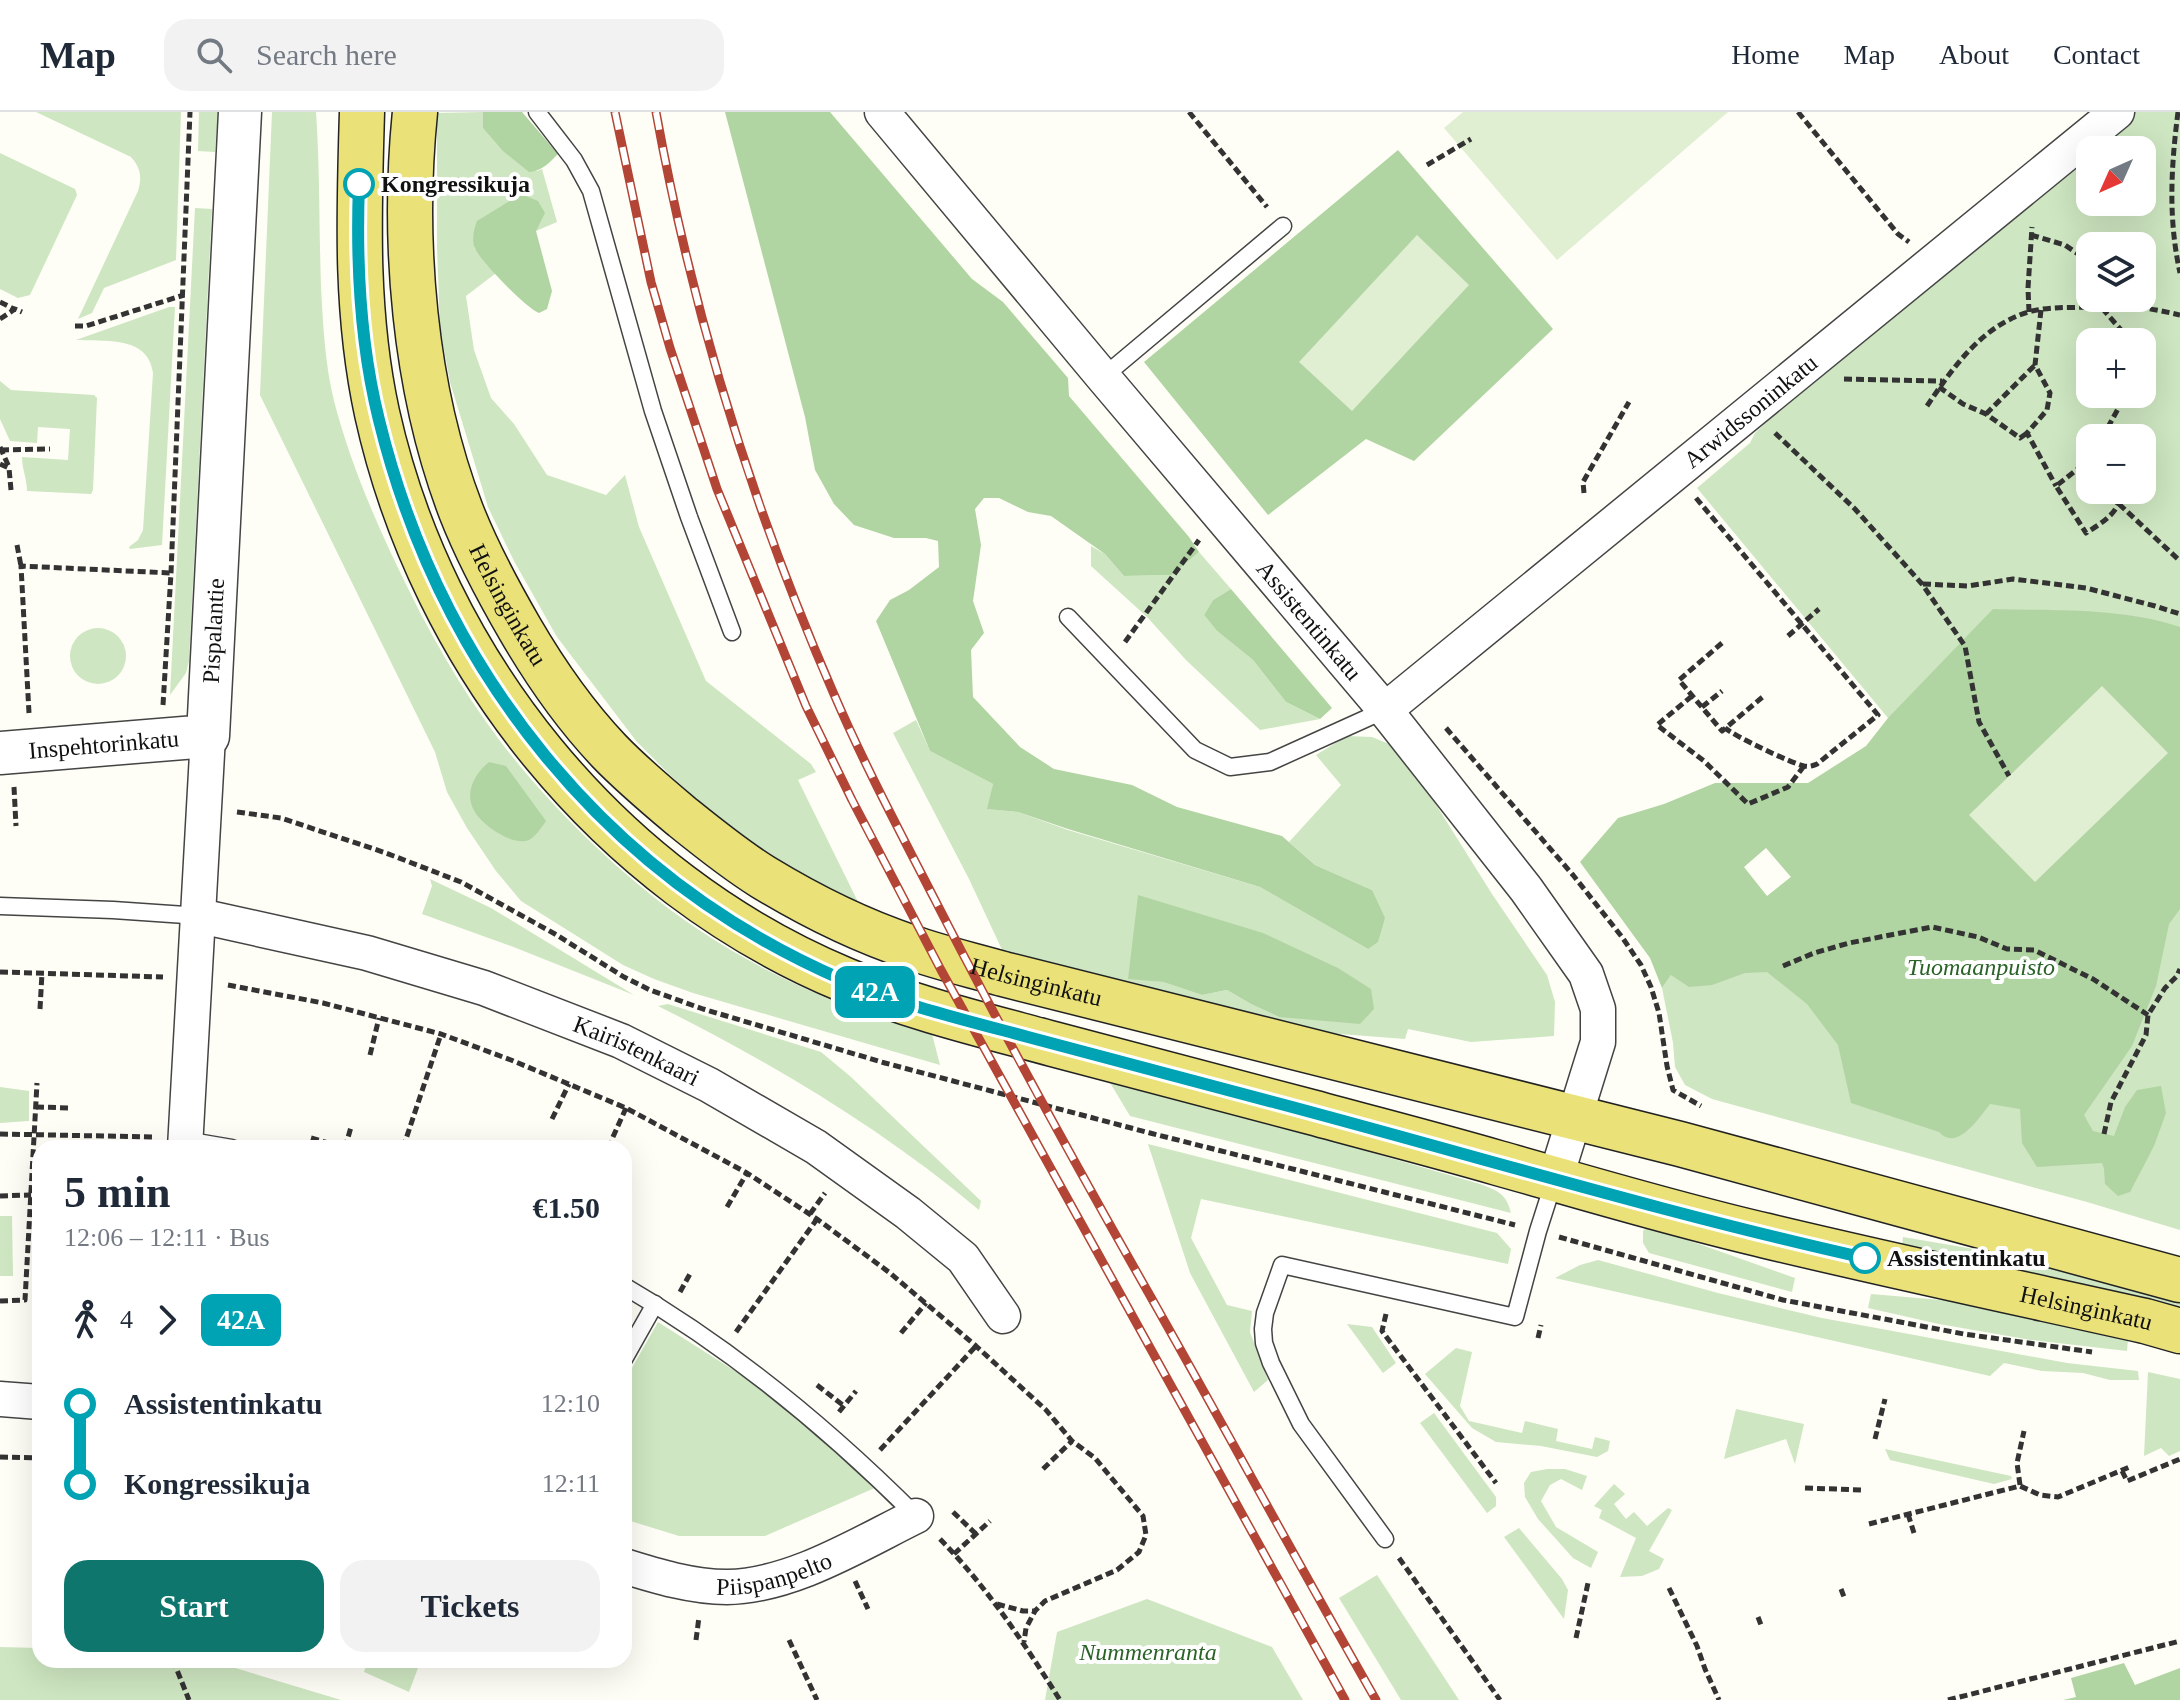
<!DOCTYPE html>
<meta charset="utf-8">
<style>
:root{--surface:#fff;--page:#f2f2f3;--text:#1f2937;--muted:#747a83;--line:#e0e1e3;--accent:#0f766e}
body{margin:0;font-family:"Times New Roman",serif;background:var(--page);color:var(--text);height:100vh;display:flex;flex-direction:column;font-size:30px;white-space:nowrap}
*{box-sizing:border-box;margin:0}
p{font-size:26px;color:var(--muted)}
.icon{flex:none;width:44px;height:44px;fill:none;stroke:currentColor;stroke-width:2;stroke-linecap:round;stroke-linejoin:round}
.map{position:relative;flex:1;overflow:hidden}
.panel{position:absolute;left:32px;top:1028px;width:600px;height:528px;display:flex;flex-direction:column;background:var(--surface);border-radius:24px;box-shadow:0 8px 32px #0002}
.panel>*{flex:none}
.badge{padding:0 16px;border-radius:12px;font-size:28px;line-height:52px}
.needle{width:52px;rotate:225deg}
.tools{position:absolute;left:2076px;top:24px;display:grid;gap:16px}
.tools a{display:grid;place-items:center;width:80px;height:80px;border-radius:16px;background:var(--surface);box-shadow:0 8px 32px #0002;font-size:40px}
.map>.badge{position:absolute;translate:-50% -50%;box-shadow:0 0 0 4px #fff}
.legs{display:flex;align-items:center;gap:12px;height:88px;padding:0 32px;font-size:26px}
.legs p{margin-inline-start:auto}
.overview{display:flex;align-items:center;justify-content:space-between;height:136px;padding:0 32px}
h1{font-size:44px;font-weight:700;line-height:60px}
.action{display:flex;gap:16px;margin-top:auto;padding:16px 32px}
.action a{flex:1;height:92px;border-radius:24px;background:var(--accent);color:#fff;font-size:32px;font-weight:700;line-height:92px;text-align:center}
.action a+a{background:var(--page);color:var(--text)}
ul{padding:0 32px;list-style:none}
li{display:flex;align-items:center;gap:28px;height:80px;font-size:30px}
li i{display:grid;place-items:center;width:12px;height:100%;margin:0 10px;background:currentColor}
li i::after{content:'';width:20px;height:20px;margin:-10px;border:6px solid;border-radius:50%;background:var(--surface)}
li p{margin-inline-start:auto}
li:first-child i{background:linear-gradient(#0000 50%,currentColor 0)}
li:last-child i{background:linear-gradient(currentColor 50%,#0000 0)}
header{display:flex;align-items:center;gap:48px;box-sizing:border-box;height:112px;padding:0 40px;background:var(--surface);border-bottom:2px solid var(--line)}
header strong{font-size:38px}
nav{display:flex;gap:44px;margin-inline-start:auto;font-size:28px}
.search{width:560px;height:72px;background:var(--page);display:flex;align-items:center;gap:20px;box-sizing:border-box;padding:0 28px;border-radius:24px;color:var(--muted);font-size:30px}
.map>svg:first-child{display:block}
</style>
<header>
<strong>Map</strong>
<div class="search"><svg class="icon" aria-label="search" viewBox="0 0 24 24"><circle cx="10" cy="10" r="6"/><path d="M15 15l6 6"/></svg>Search here</div>
<nav><a>Home</a><a>Map</a><a>About</a><a>Contact</a></nav>
</header>
<div class="map">
<svg width="2180" height="1588" viewBox="0 0 2180 1588">
<rect width="100%" height="100%" fill="#fefef6"/>
<!-- green -->
<g fill="#cee6c1" fill-rule="evenodd">
<path d="M36 0H181L176 148 104 176 92 201 78 207 138 79C142 66 141 56 131 45Z"/>
<polygon points="199,0 218,0 215,40 198,39"/>
<path d="M272 0H316C320 58 319 117 321 175 323 213 325 252 334 289 349 347 373 404 399 458 427 517 460 576 500 629 551 696 626 769 696 816 767 864 849 899 932 922L940 953 693 881 654 867 623 853 521 789 496 759 467 716 447 680 435 640 260 283Z"/>
<polygon points="483,0 483,16 537,59 542,57 557,110 536,119 521,82 510,90 474,136 496,161 466,184 474,238 491,286 514,312 547,363 606,383 625,363 639,415 706,569 811,652 816,660 798,668 860,794 786,754 708,697 671,664 637,630 557,525 514,449 488,395 450,270 440,216 437,134 437,1"/>
<path d="M2135 0H2180V1118L2087 1090 1712 987 1685 973 1675 955 1673 931 1662 876 1671 863 1791 765 1887 648 1888 606 1697 376 1750 331 1755 321 1803 276 2090 38V90H2142V38H2090ZM2090 134H2142V186H2090ZM2090 230H2142V282H2090ZM2090 326H2142V378H2090Z"/>
<polygon points="0,41 75,77 77,83 30,183 18,186 0,177"/>
<polygon points="195,96 212,97 189,549 186,561 170,583"/>
<path d="M169 195H175L162 433 130 437 129 435 138 428 143 418 153 261C148 223 105 230 76 228Z"/>
<path d="M0 269 11 278 94 283 97 286 93 378 91 382 27 379C27 367 22 357 22 345L68 348 70 317 38 315 37 331 10 329 0 307Z"/>
<polygon points="1091,434 1105,442 1124,464 1172,463 1199,440 1231,477 1213,488 1204,503 1217,519 1253,548 1286,590 1320,607 1260,618 1186,548 1147,505 1091,454"/>
<circle cx="98" cy="544" r="28"/>
<path d="M916 608 930 639 993 672 988 697 1018 700 1068 718 1260 775 1368 837 1372 778 1315 753 1289 730 1341 673 1316 643 1347 624 1372 625 1389 632 1433 688 1492 782 1547 863 1555 890 1554 924 1471 930 1408 917 1405 927 1328 921 1004 842 969 767 893 621ZM1128 866 1371 877 1279 905 1251 892 1227 878 1202 883 1163 870Z"/>
<polygon points="430,767 491,796 634,883 511,834 422,802 432,774"/>
<path d="M668 892 821 940 851 965 981 1089 979 1098C881 1016 772 951 658 894Z"/>
<path d="M1106 964 1480 1072C1498 1079 1506 1081 1511 1101L1130 1004Z"/>
<polygon points="0,975 29,979 29,1009 0,1011"/>
<polygon points="1148,1032 1497,1121 1511,1137 1508,1152 1201,1087 1191,1126 1227,1193 1252,1199 1250,1220 1268,1268 1254,1280 1190,1161"/>
<polygon points="0,1104 12,1104 13,1164 0,1164"/>
<polygon points="1648,1114 1795,1166 1792,1180 1649,1141 1643,1131 1643,1119"/>
<polygon points="1903,1125 2009,1143 2180,1188 2180,1200 1902,1135"/>
<polygon points="1598,1148 1718,1181 1822,1206 2067,1251 2138,1259 2139,1268 2110,1268 2083,1261 2042,1259 2004,1251 1990,1264 1555,1166 1580,1153"/>
<polygon points="1871,1182 1965,1190 2128,1228 2127,1239 2031,1228 1939,1212 1868,1196"/>
<polygon points="658,1210 757,1273 824,1328 877,1375 765,1424 679,1424 624,1407 624,1270"/>
<polygon points="1347,1212 1372,1215 1396,1251 1383,1261"/>
<polygon points="1456,1236 1472,1240 1460,1294 1469,1309 1522,1321 1525,1309 1558,1317 1556,1329 1592,1337 1595,1325 1610,1329 1608,1339 1597,1345 1541,1334 1496,1330 1472,1316 1425,1262"/>
<polygon points="2148,1260 2180,1267 2180,1339 2169,1344 2161,1336 2144,1344"/>
<polygon points="1736,1297 1804,1312 1795,1352 1786,1327 1724,1347"/>
<polygon points="1434,1301 1496,1385 1496,1394 1487,1401 1420,1311"/>
<polygon points="1885,1337 2011,1364 2012,1367 1994,1372 1890,1348"/>
<polygon points="1547,1357 1565,1357 1587,1364 1582,1378 1561,1367 1550,1373 1541,1389 1556,1415 1598,1440 1591,1456 1573,1446 1538,1407 1525,1385 1524,1371 1531,1360"/>
<polygon points="1614,1372 1625,1382 1614,1392 1626,1407 1634,1400 1647,1414 1668,1396 1672,1398 1649,1439 1664,1447 1659,1457 1642,1464 1620,1465 1636,1426 1599,1406 1602,1398 1594,1394"/>
<polygon points="1519,1416 1562,1467 1568,1478 1564,1507 1504,1425"/>
<polygon points="1377,1463 1459,1588 1401,1588 1339,1486"/>
<polygon points="1147,1487 1272,1535 1303,1588 1045,1588 1057,1520"/>
<polygon points="0,1535 40,1536 40,1548 175,1548 185,1551 209,1548 341,1588 0,1588"/>
<polygon points="368,1548 421,1548 409,1580 364,1560"/>
</g>
<!-- forest -->
<g fill="#b1d5a2" fill-rule="evenodd">
<path d="M483 0H522L558 42C549 51 542 59 529 60L503 39 483 16Z"/>
<polygon points="725,0 830,0 972,167 1003,190 1068,266 1069,284 1189,425 1199,440 1172,463 1124,464 1105,442 1051,404 1028,400 999,386 984,386 975,397 981,433 973,489 984,521 971,538 973,585 1020,635 1054,657 1132,673 1177,695 1282,724 1315,753 1372,778 1385,806 1378,830 1368,837 1260,775 1068,717 1018,700 987,697 993,672 930,639 876,509 890,488 909,478 939,455 938,429 926,426 894,426 854,413 834,392 815,358 805,305"/>
<polygon points="1398,38 1553,217 1414,349 1366,327 1268,403 1144,250"/>
<path d="M521 82 538 89 545 101 536 119 552 179 547 197 539 201C526 196 477 146 474 134 472 125 474 117 477 109Z"/>
<polygon points="1231,477 1332,596 1320,607 1286,590 1253,548 1217,519 1204,503 1213,488"/>
<path d="M1993 497C2054 499 2121 495 2180 515V797L2169 812 2156 874 2132 934 2084 1003 2093 1019 2114 1024 2125 995 2137 978 2161 974 2166 1001 2154 1034 2130 1080 2118 1084 2105 1072 2104 1057 2102 1051 2037 1055 2022 1031 2020 997 1990 992C1979 1006 1957 1040 1939 1020L1851 991 1838 933 1807 892 1767 860 1745 861 1712 873 1689 875 1671 863 1662 876 1650 846 1580 750 1618 706 1664 692 1715 671H1808L1866 634 1888 606ZM1766 736 1791 765 1767 784 1744 755Z"/>
<path d="M489 650 506 654 546 709C542 715 535 725 529 728 514 735 482 713 475 700 463 682 475 661 489 650Z"/>
<polygon points="1138,783 1263,821 1338,856 1371,877 1374,897 1360,912 1279,905 1251,892 1227,878 1202,883 1163,870 1128,867"/>
<polygon points="2124,1551 2135,1573 2180,1556 2180,1588 2063,1588 2076,1585 2071,1566"/>
</g>
<!-- pitch -->
<g fill="#e0eed2">
<polygon points="1463,0 1728,0 1557,148 1444,16"/>
<polygon points="1417,123 1469,173 1352,299 1299,250"/>
<polygon points="2102,574 2168,641 2035,770 1969,703"/>
</g>
<g fill="none" stroke-linecap="round" stroke-linejoin="round">
<!-- service casing -->
<g stroke="#444" stroke-width="19">
<g id="service">
<polyline points="537,0 574,48 591,79 653,299 689,405 732,520"/>
<polyline points="1103,265 1283,114"/>
<polyline points="1068,505 1195,638 1230,655 1270,650 1385,598"/>
<polyline points="0,794 113,798 200,804"/>
<polyline points="185,1028 232,1036"/>
<path d="M624 1174C731 1236 829 1317 916 1404"/>
<polyline points="624,1247 655,1192"/>
<polyline points="1385,1427 1301,1312 1271,1251 1264,1231 1263,1217 1265,1201 1282,1153 1515,1205 1538,1119 1554,1069"/>
</g>
</g>
<!-- minor casing -->
<g stroke="#444" stroke-width="37">
<g id="minor">
<path id="s1" d="M882 0 1103 265 1385 598 1526 777 1586 862 1598 897V930L1555 1068"/>
<path id="s2" d="M1385 598 2117 0"/>
<path id="s3" d="M200 804 367 841 484 876 621 929 709 973 816 1035 908 1101 963 1146 1003 1204"/>
<polyline points="185,1036 208,624"/>
<polyline points="0,1287 40,1290"/>
<path id="s4" d="M624 1454C656 1464 692 1475 727 1475 792 1474 859 1432 916 1404"/>
</g>
</g>
<!-- tertiary casing -->
<g stroke="#444" stroke-width="45">
<g id="tertiary">
<path id="s5" d="M0 641 208 624 240 0"/>
</g>
</g>
<!-- primary casing -->
<g stroke="#222" stroke-width="47">
<g id="primary">
<path id="s6" d="M362 0C359 102 355 200 377 301 432 550 609 770 845 868 912 896 983 913 1053 932 1139 954 1225 977 1311 1000 1373 1017 1436 1033 1498 1051 1587 1076 1676 1103 1767 1124 1892 1154 2019 1181 2145 1209L2180 1219"/>
<path id="s7" d="M415 0C402 129 414 277 461 399 477 440 498 479 520 517 545 560 575 603 609 639 631 662 656 683 681 704 707 725 734 747 763 765 809 793 859 818 910 835 940 846 972 853 1003 862L1680 1032 2180 1168"/>
</g>
</g>
<!-- path -->
<g stroke="#333" stroke-width="5" stroke-dasharray="8 4" stroke-linecap="butt">
<polyline points="1189,0 1267,95"/>
<polyline points="1798,0 1898,122 1909,130"/>
<path d="M2178 0C2171 55 2168 106 2180 161"/>
<polyline points="1427,53 1471,27"/>
<polyline points="2031,123 2065,133 2090,150"/>
<polyline points="0,190 14,197"/>
<path d="M2102 195C2129 192 2154 197 2180 203"/>
<polyline points="2041,198 2035,253 2050,281 2047,298 2027,321 2056,374"/>
<polyline points="2029,200 2028,176 2032,115"/>
<polyline points="0,207 15,197 22,200"/>
<polyline points="75,214 86,214 184,183"/>
<polyline points="1844,267 1942,269"/>
<polyline points="1939,275 1963,292 1986,302 2020,326 2027,321"/>
<path d="M1927 294C1954 254 1983 212 2032 199 2054 194 2079 196 2101 195L2121 218 2125 230"/>
<polyline points="1986,302 2035,253"/>
<polyline points="1775,321 1855,397 1922,472 1965,534 1979,610 2009,664"/>
<polyline points="2102,326 2119,295 2122,282"/>
<polyline points="0,335 9,355"/>
<polyline points="1,338 50,337"/>
<path d="M2090 343 2079 356 2056 374 2086 421C2101 411 2124 399 2119 378"/>
<polyline points="0,352 9,356 11,378"/>
<polyline points="1584,381 1583,370 1629,290"/>
<path d="M1696 386 1878 603 1817 652C1812 654 1810 655 1804 654 1791 651 1736 625 1725 616"/>
<polyline points="2119,392 2180,449"/>
<polyline points="17,433 21,454"/>
<polyline points="1923,472 1968,474 2013,467 2086,476 2155,494 2180,502"/>
<polyline points="1788,524 1819,497"/>
<polyline points="1125,530 1199,428"/>
<polyline points="1722,531 1679,568 1722,619 1765,583"/>
<polyline points="1692,584 1657,613 1704,649 1748,692 1788,675 1804,654"/>
<polyline points="163,593 171,461 190,0"/>
<polyline points="1702,595 1722,579"/>
<polyline points="29,601 21,454 171,461"/>
<polyline points="1446,616 1573,763 1622,825 1641,853 1651,875 1659,901 1667,954 1673,978 1701,994"/>
<polyline points="14,675 16,714"/>
<polyline points="237,700 281,706 386,741 461,770 555,822 624,865 650,878 703,897 885,951 1150,1021 1515,1113"/>
<polyline points="1783,854 1814,841 1849,831 1932,815 1978,825 2007,837 2034,838 2093,867 2148,903"/>
<polyline points="0,860 163,865"/>
<polyline points="228,873 323,891 441,922 511,948 626,996 747,1061 817,1107 890,1161 976,1234 1046,1298 1072,1329 1095,1346 1143,1404 1146,1423 1139,1440 1117,1458 1045,1489 1035,1499 1026,1516 1024,1530"/>
<polyline points="40,897 42,861"/>
<polyline points="370,943 379,906"/>
<polyline points="36,995 71,996"/>
<polyline points="552,1007 569,972"/>
<polyline points="0,1022 155,1025"/>
<polyline points="2104,1022 2111,990 2146,923 2148,903 2165,876 2177,864 2180,857"/>
<polyline points="311,1026 346,1036"/>
<polyline points="345,1036 351,1015"/>
<polyline points="403,1036 441,922"/>
<polyline points="608,1036 626,996"/>
<polyline points="0,1084 31,1083"/>
<polyline points="727,1095 747,1061"/>
<polyline points="810,1102 825,1081"/>
<polyline points="1559,1125 1783,1188 1964,1222 2092,1240"/>
<polyline points="680,1180 691,1160"/>
<polyline points="0,1189 25,1188 37,971"/>
<polyline points="1386,1202 1382,1219 1496,1371"/>
<polyline points="736,1220 817,1107"/>
<polyline points="901,1221 926,1191"/>
<polyline points="1538,1226 1541,1213"/>
<polyline points="817,1273 844,1294"/>
<polyline points="839,1300 856,1279"/>
<polyline points="1875,1327 1885,1287"/>
<polyline points="880,1338 976,1234"/>
<polyline points="0,1345 40,1346"/>
<polyline points="1043,1357 1072,1329"/>
<polyline points="2122,1359 2127,1369 2180,1347"/>
<polyline points="2020,1373 2017,1351 2024,1319"/>
<polyline points="1805,1376 1862,1378"/>
<polyline points="953,1400 976,1422"/>
<polyline points="1908,1402 1914,1421"/>
<polyline points="1869,1412 2020,1374 2040,1383 2058,1385 2132,1354"/>
<path d="M940 1427C987 1475 1024 1531 1060 1588"/>
<polyline points="954,1442 990,1409"/>
<polyline points="1399,1446 1500,1588"/>
<polyline points="855,1469 868,1497"/>
<polyline points="1669,1476 1697,1534 1705,1557 1719,1588"/>
<polyline points="1841,1477 1844,1485"/>
<polyline points="997,1492 1023,1499 1035,1499"/>
<polyline points="1758,1505 1761,1513"/>
<polyline points="1576,1526 1588,1471"/>
<polyline points="696,1528 699,1505"/>
<polyline points="789,1528 817,1588"/>
<polyline points="173,1548 189,1588"/>
<polyline points="1948,1588 2180,1529"/>
</g>
<!-- service -->
<use href="#service" stroke="#fff" stroke-width="16"/>
<!-- minor -->
<use href="#minor" stroke="#fff" stroke-width="34"/>
<!-- tertiary -->
<use href="#tertiary" stroke="#fff" stroke-width="42"/>
<!-- primary -->
<use href="#primary" stroke="#eae179" stroke-width="44"/>
<!-- rail casing -->
<g stroke="#b34536" stroke-width="9">
<g id="rail">
<polyline points="615,0 651,170 670,236 717,377 806,594 852,688 941,858 1345,1588"/>
<path d="M656 0C692 199 752 394 833 580 863 650 899 718 934 786 1002 919 1074 1050 1148 1180 1225 1316 1299 1453 1376 1588"/>
</g>
</g>
<!-- rail -->
<use href="#rail" stroke="#fff" stroke-width="6" stroke-dasharray="18" stroke-linecap="butt"/>
</g>
<g fill="none" stroke-linecap="round" stroke-linejoin="round">
<!-- line-1 casing -->
<g stroke="#fff" stroke-width="18">
<path id="line-1" d="M359 72C356 151 360 232 379 308 440 557 604 764 841 867 901 893 965 908 1028 925 1111 947 1194 969 1277 991 1473 1043 1667 1102 1865 1146"/>
</g>
<!-- line-1 -->
<use href="#line-1" stroke="#00a3b4" stroke-width="12"/>
</g>
<!-- markers -->
<g fill="#fff" stroke="#00a3b4" stroke-width="4">
<circle cx="359" cy="72" r="14"/>
<circle cx="1865" cy="1146" r="14"/>
</g>
<g text-anchor="middle" dominant-baseline="central" stroke-width="8" stroke-linejoin="round" paint-order="stroke">
<!-- stop labels -->
<g font-size="24" font-weight="bold" fill="#111" stroke="#fff" text-anchor="start">
<text x="381" y="72">Kongressikuja</text>
<text x="1887" y="1146">Assistentinkatu</text>
</g>
<!-- street labels -->
<g font-size="24" fill="#111" stroke="#fff">
<text stroke="none"><textPath href="#s2" startOffset="472">Arwidssoninkatu</textPath></text>
<text stroke="none"><textPath href="#s7" startOffset="510">Helsinginkatu</textPath></text>
<text stroke="none"><textPath href="#s1" startOffset="664">Assistentinkatu</textPath></text>
<text stroke="none"><textPath href="#s5" startOffset="314">Pispalantie</textPath></text>
<text stroke="none"><textPath href="#s5" startOffset="104">Inspehtorinkatu</textPath></text>
<text stroke="none"><textPath href="#s7" startOffset="1182">Helsinginkatu</textPath></text>
<text stroke="none"><textPath href="#s3" startOffset="458">Kairistenkaari</textPath></text>
<text stroke="none"><textPath href="#s6" startOffset="2350">Helsinginkatu</textPath></text>
<text stroke="none"><textPath href="#s4" startOffset="154">Piispanpelto</textPath></text>
</g>
<!-- park labels -->
<g font-size="24" font-style="italic" fill="#2a6327" stroke="#fff">
<text x="1981" y="855">Tuomaanpuisto</text>
<text x="1148" y="1540">Nummenranta</text>
</g>
</g>
</svg>
<div class="tools">
<a><svg class="needle" viewBox="-14 -14 28 28"><path d="M0-13l5 13h-10z" fill="#e53935"/><path d="M0 13l5-13h-10z" fill="#747a83"/></svg></a>
<a><svg class="icon" aria-label="layers" viewBox="0 0 24 24"><path d="M12 4l9 5-9 5-9-5zM3 14l9 5 9-5"/></svg></a>
<a>+</a>
<a>−</a>
</div>
<b class="badge" style="left:875px;top:880px;background:#00a3b4;color:#fff">42A</b>
<section class="panel">
<div class="overview"><div><h1>5 min</h1><p>12:06 – 12:11 · Bus</p></div><b>€1.50</b></div>
<div class="legs"><svg class="icon" aria-label="walk" viewBox="0 0 24 24"><circle cx="13" cy="4" r="2"/><path d="M13 8l-2 6 4 7M11 14l-3 7M7 12l3-4h3l4 4"/></svg>4<svg class="icon" aria-label="forward" viewBox="0 0 24 24"><path d="M9 5l7 7-7 7"/></svg><b class="badge" style="background:#00a3b4;color:#fff">42A</b></div>
<ul>
<li><i style="color:#00a3b4"></i><b>Assistentinkatu</b><p>12:10</p></li>
<li><i style="color:#00a3b4"></i><b>Kongressikuja</b><p>12:11</p></li>
</ul>
<div class="action"><a>Start</a><a>Tickets</a></div>
</section>
</div>
